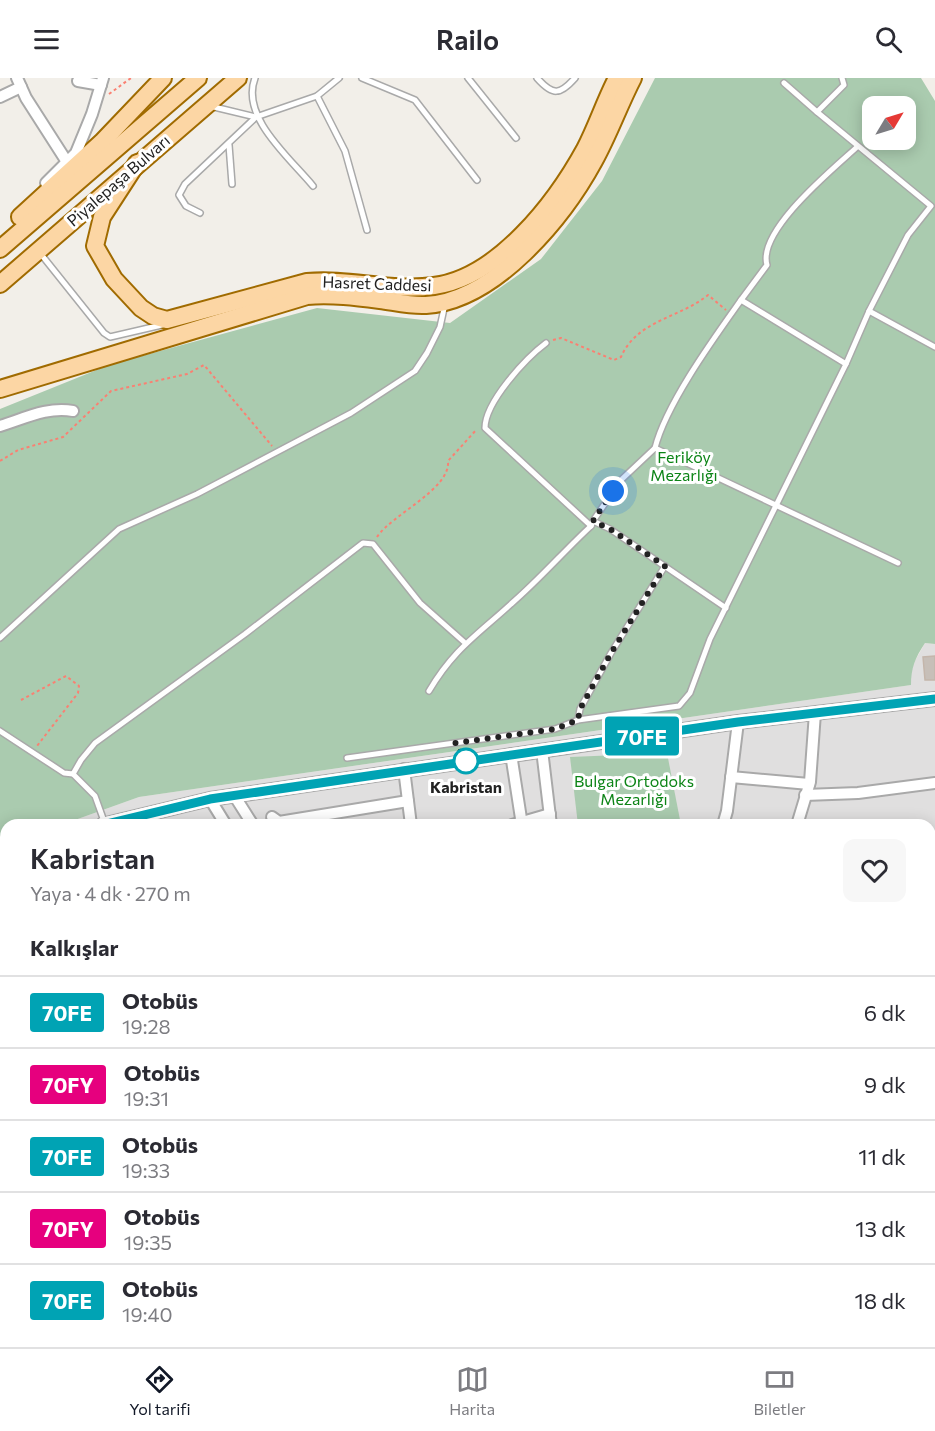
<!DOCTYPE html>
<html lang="tr">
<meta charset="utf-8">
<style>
:root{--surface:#fff;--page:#f7f7f7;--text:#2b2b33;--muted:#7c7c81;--line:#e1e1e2;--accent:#111827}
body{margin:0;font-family:Commissioner,sans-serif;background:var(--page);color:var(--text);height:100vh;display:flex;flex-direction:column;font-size:22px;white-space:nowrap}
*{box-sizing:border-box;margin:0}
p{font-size:20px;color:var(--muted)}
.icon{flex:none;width:33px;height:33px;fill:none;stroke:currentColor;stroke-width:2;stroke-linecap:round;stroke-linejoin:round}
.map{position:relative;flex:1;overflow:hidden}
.panel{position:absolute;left:0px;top:741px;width:936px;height:528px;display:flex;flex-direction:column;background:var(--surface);border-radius:18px 18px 0 0;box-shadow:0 3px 15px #0003}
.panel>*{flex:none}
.badge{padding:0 12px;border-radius:4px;font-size:21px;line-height:39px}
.needle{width:39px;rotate:52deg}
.controls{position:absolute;left:862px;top:18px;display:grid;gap:12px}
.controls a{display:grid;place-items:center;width:54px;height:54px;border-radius:12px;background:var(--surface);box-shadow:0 3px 15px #0003;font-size:30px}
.you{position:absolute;width:30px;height:30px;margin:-15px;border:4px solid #fff;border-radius:50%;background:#1a73e8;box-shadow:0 0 0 9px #1a73e833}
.map>.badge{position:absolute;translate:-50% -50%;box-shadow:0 0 0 3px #fff}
h2{padding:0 30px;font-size:22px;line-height:54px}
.round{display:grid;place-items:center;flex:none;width:63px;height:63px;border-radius:12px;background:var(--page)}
.head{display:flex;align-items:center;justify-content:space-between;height:102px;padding:0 30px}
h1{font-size:28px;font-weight:600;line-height:45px}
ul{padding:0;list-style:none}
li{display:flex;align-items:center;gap:18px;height:72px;padding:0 30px;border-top:2px solid var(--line)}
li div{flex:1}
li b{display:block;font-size:22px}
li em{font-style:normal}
li .badge{min-width:66px;font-weight:700;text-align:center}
header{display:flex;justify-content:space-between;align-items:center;height:78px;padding:0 30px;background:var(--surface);font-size:27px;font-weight:600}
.tabs{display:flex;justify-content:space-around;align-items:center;height:84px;border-top:2px solid var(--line);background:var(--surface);font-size:16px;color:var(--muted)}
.tabs a{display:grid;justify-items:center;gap:3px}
.tabs .on{color:var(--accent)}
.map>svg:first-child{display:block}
</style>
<header><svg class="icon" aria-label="menu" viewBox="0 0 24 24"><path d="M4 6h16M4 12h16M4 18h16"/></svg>Railo<svg class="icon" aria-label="search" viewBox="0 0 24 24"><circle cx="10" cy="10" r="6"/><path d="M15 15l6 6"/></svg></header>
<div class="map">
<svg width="935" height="1269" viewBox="0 0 935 1269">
<rect width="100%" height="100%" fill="#f2efe9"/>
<!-- residential -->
<g fill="#e0dfdf">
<polygon points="925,565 935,566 935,1269 0,1269 0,1167 6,1165 6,1263 930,1263 930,747 61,747 139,719 911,607 911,590"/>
<polygon points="6,767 6,919 2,917 0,867 0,769"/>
</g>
<!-- cemetery -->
<g fill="#aacbaf" fill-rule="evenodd">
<path d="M655 0H921L935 23V566L925 565C915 580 911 590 911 607L139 719 61 747H6V767L0 769V331L109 287 317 230 450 245 541 181 602 103ZM873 28H906V62H873Z"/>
<polygon points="667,675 681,747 578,747 570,679"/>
<polygon points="930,1107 935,1107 935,1269 661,1269 661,1263 930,1263"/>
</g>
<!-- park -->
<polygon fill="#c8facc" points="0,1068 6,1090 6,1154 0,1157"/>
<!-- building -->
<polygon fill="#c7bfb8" stroke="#c4b6ab" stroke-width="1.5" points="935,578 935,602 925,602 923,579"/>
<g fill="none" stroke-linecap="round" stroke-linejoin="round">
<!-- service casing -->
<g stroke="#a9a9a9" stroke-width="8">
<g id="service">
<path d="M255 0C240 39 290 80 313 108"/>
<polyline points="362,0 415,22 477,102"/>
<polyline points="468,0 516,60"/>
<path d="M537 0C553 18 560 17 575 0"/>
<polyline points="784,5 817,34 844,7 842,0"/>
<polyline points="317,18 345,73 367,152"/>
<polyline points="210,28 256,39"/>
<polyline points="817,34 931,128 908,157 869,233"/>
<polyline points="229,67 232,106"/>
<polyline points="200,135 186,128 179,117 185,106 256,39 317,18 339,0"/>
<polyline points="40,175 104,255 110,259 166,246"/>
<path d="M546 265C526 280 485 324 485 350L591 448 593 443 610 451 726 530"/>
<polyline points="846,286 869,233 935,269"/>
<path d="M655 370C666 326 714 260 741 222"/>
<polyline points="593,443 621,402 655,370 898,485"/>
<polyline points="0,560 119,451 197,416 351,335 415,293 427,275 440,249 445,226"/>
<path d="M429 613C454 571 476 558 511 526 539 502 564 473 591 448"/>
<path d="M578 642 679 628 690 615 710 561 846 286 741 222 767 187C757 153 833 91 857 69"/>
<polyline points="0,653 64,695 73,696 81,682 95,665 245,556 363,465 373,466 420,525 464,564"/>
<polyline points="347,680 555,651 578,642 580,631 611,575 665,488"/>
<polyline points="73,696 95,718 105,746"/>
</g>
</g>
<!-- minor casing -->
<g stroke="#a9a9a9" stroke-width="14">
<g id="minor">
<polyline points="17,0 26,20 67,84"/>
<polyline points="78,3 101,7"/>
<polyline points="0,19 21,9"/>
<polyline points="46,105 76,75 92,36 103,0"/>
<path d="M0 348C23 341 48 328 73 333"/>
<polyline points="542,672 551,747"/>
<polyline points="511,676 522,747"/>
<polyline points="404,691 411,747"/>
<polyline points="731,699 809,706"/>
<polyline points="234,717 253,747"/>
<polyline points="805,717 858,715 935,705"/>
<polyline points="210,721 226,747"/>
<polyline points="272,739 279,744 408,723"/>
<polyline points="512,747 550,736"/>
<polyline points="723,747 727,733 738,644"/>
<polyline points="797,747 810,704 815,635"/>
<polyline points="930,772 935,771"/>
<polyline points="0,841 6,841"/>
<polyline points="930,855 935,851"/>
<polyline points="0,918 6,919"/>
<polyline points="930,934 935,934"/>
<polyline points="0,1063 6,1062"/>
<polyline points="930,1101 935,1101"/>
<polyline points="0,1164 6,1162"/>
<polyline points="0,1219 6,1217"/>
<polyline points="156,1263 172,1269"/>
<polyline points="378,1263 429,1269"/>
<polyline points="490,1263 490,1269"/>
<polyline points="594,1263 598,1269"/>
<polyline points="358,1264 371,1263"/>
<polyline points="15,1269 27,1263"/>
<polyline points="86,1269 89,1263"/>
<polyline points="266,1269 268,1263"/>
<polyline points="653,1269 653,1263"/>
</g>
</g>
<!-- tertiary casing -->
<g stroke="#a9a9a9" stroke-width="16">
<g id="tertiary">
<polyline points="102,747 210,721 738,644 935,621"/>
<polyline points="0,781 6,779"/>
</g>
</g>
<!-- primary casing -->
<g stroke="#a06b00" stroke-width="20">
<g id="primary">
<path d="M137 85 102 139 95 168 114 201 141 230 153 238 167 242 307 204C349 200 392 214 434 208 498 200 556 124 585 71 597 48 605 23 617 0"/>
<polyline points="20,139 102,64 163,0"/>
<polyline points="0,171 198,0"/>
<polyline points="0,206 238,0"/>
<path d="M0 311 307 218C332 216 356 219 380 222 395 224 411 228 426 227 495 223 563 140 594 83 609 56 619 27 633 0"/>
</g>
</g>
<!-- path -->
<g stroke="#fa8072" stroke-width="2" stroke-dasharray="3 3" stroke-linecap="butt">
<polyline points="109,16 131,0"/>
<path d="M553 262 561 260 614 282 621 279C637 242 680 240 708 217L726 232"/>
<polyline points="0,383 18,372 63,359 111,313 187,296 204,287 272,368"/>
<path d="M377 459C391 437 451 411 448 383L477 351"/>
<polyline points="21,622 66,598 79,608 78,615 37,668"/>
<polyline points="0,1105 6,1103"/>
</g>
<!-- service -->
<use href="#service" stroke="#fff" stroke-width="5"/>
<!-- minor -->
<use href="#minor" stroke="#fff" stroke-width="10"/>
<!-- tertiary -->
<use href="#tertiary" stroke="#fff" stroke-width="14"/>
<!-- primary -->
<use href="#primary" stroke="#fcd6a4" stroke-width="16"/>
</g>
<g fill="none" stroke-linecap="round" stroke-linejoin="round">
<!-- line casing -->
<g stroke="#fff" stroke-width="14">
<polyline id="line" points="102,747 210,721 738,644 935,621"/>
</g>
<!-- line -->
<use href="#line" stroke="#00a3b4" stroke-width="9"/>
<!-- walk -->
<polyline stroke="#222" stroke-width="6" stroke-dasharray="0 10.8" points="466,683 455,665 555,651 578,642 580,631 611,575 665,488 610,451 593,443 613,413"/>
</g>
<!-- markers -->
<circle fill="#fff" stroke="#00a3b4" stroke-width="3" cx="466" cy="683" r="12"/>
<g text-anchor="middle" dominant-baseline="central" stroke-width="6" stroke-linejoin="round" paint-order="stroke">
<!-- street labels -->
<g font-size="16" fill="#222" stroke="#fff">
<text transform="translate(118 102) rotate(-41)">Piyalepaşa Bulvarı</text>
<text transform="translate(377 205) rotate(2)">Hasret Caddesi</text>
</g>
<!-- park labels -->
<g font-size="16" fill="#0c8416" stroke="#fff">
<text x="684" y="378">Feriköy<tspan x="684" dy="18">Mezarlığı</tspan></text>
<text x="634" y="702">Bulgar Ortodoks<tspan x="634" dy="18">Mezarlığı</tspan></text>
</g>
<!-- stop labels -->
<g font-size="16" font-weight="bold" fill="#222" stroke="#fff">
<text x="466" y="708">Kabristan</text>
</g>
</g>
</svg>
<div class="controls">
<a><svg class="needle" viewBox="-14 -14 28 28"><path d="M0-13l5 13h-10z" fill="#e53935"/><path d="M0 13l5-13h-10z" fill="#7c7c81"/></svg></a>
</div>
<div class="you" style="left:613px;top:413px"></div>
<b class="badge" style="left:642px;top:658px;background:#00a3b4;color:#fff">70FE</b>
<section class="panel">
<div class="head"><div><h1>Kabristan</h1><p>Yaya · 4 dk · 270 m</p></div><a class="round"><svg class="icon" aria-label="heart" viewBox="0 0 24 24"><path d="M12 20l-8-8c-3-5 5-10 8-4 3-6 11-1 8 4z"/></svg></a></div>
<h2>Kalkışlar</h2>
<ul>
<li><span class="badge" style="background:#00a3b4;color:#fff">70FE</span><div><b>Otobüs</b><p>19:28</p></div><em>6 dk</em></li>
<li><span class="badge" style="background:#e6007e;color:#fff">70FY</span><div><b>Otobüs</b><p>19:31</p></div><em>9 dk</em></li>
<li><span class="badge" style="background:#00a3b4;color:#fff">70FE</span><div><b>Otobüs</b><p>19:33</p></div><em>11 dk</em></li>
<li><span class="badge" style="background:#e6007e;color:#fff">70FY</span><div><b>Otobüs</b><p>19:35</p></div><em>13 dk</em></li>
<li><span class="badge" style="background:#00a3b4;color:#fff">70FE</span><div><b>Otobüs</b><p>19:40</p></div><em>18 dk</em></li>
</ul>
</section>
</div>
<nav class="tabs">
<a class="on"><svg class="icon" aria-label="directions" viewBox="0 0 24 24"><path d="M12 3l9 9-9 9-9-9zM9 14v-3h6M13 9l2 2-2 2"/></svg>Yol tarifi</a>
<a><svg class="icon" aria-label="map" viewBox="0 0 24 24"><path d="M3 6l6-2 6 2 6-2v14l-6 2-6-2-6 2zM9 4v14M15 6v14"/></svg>Harita</a>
<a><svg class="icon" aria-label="tickets" viewBox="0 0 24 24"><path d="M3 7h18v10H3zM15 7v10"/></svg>Biletler</a>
</nav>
